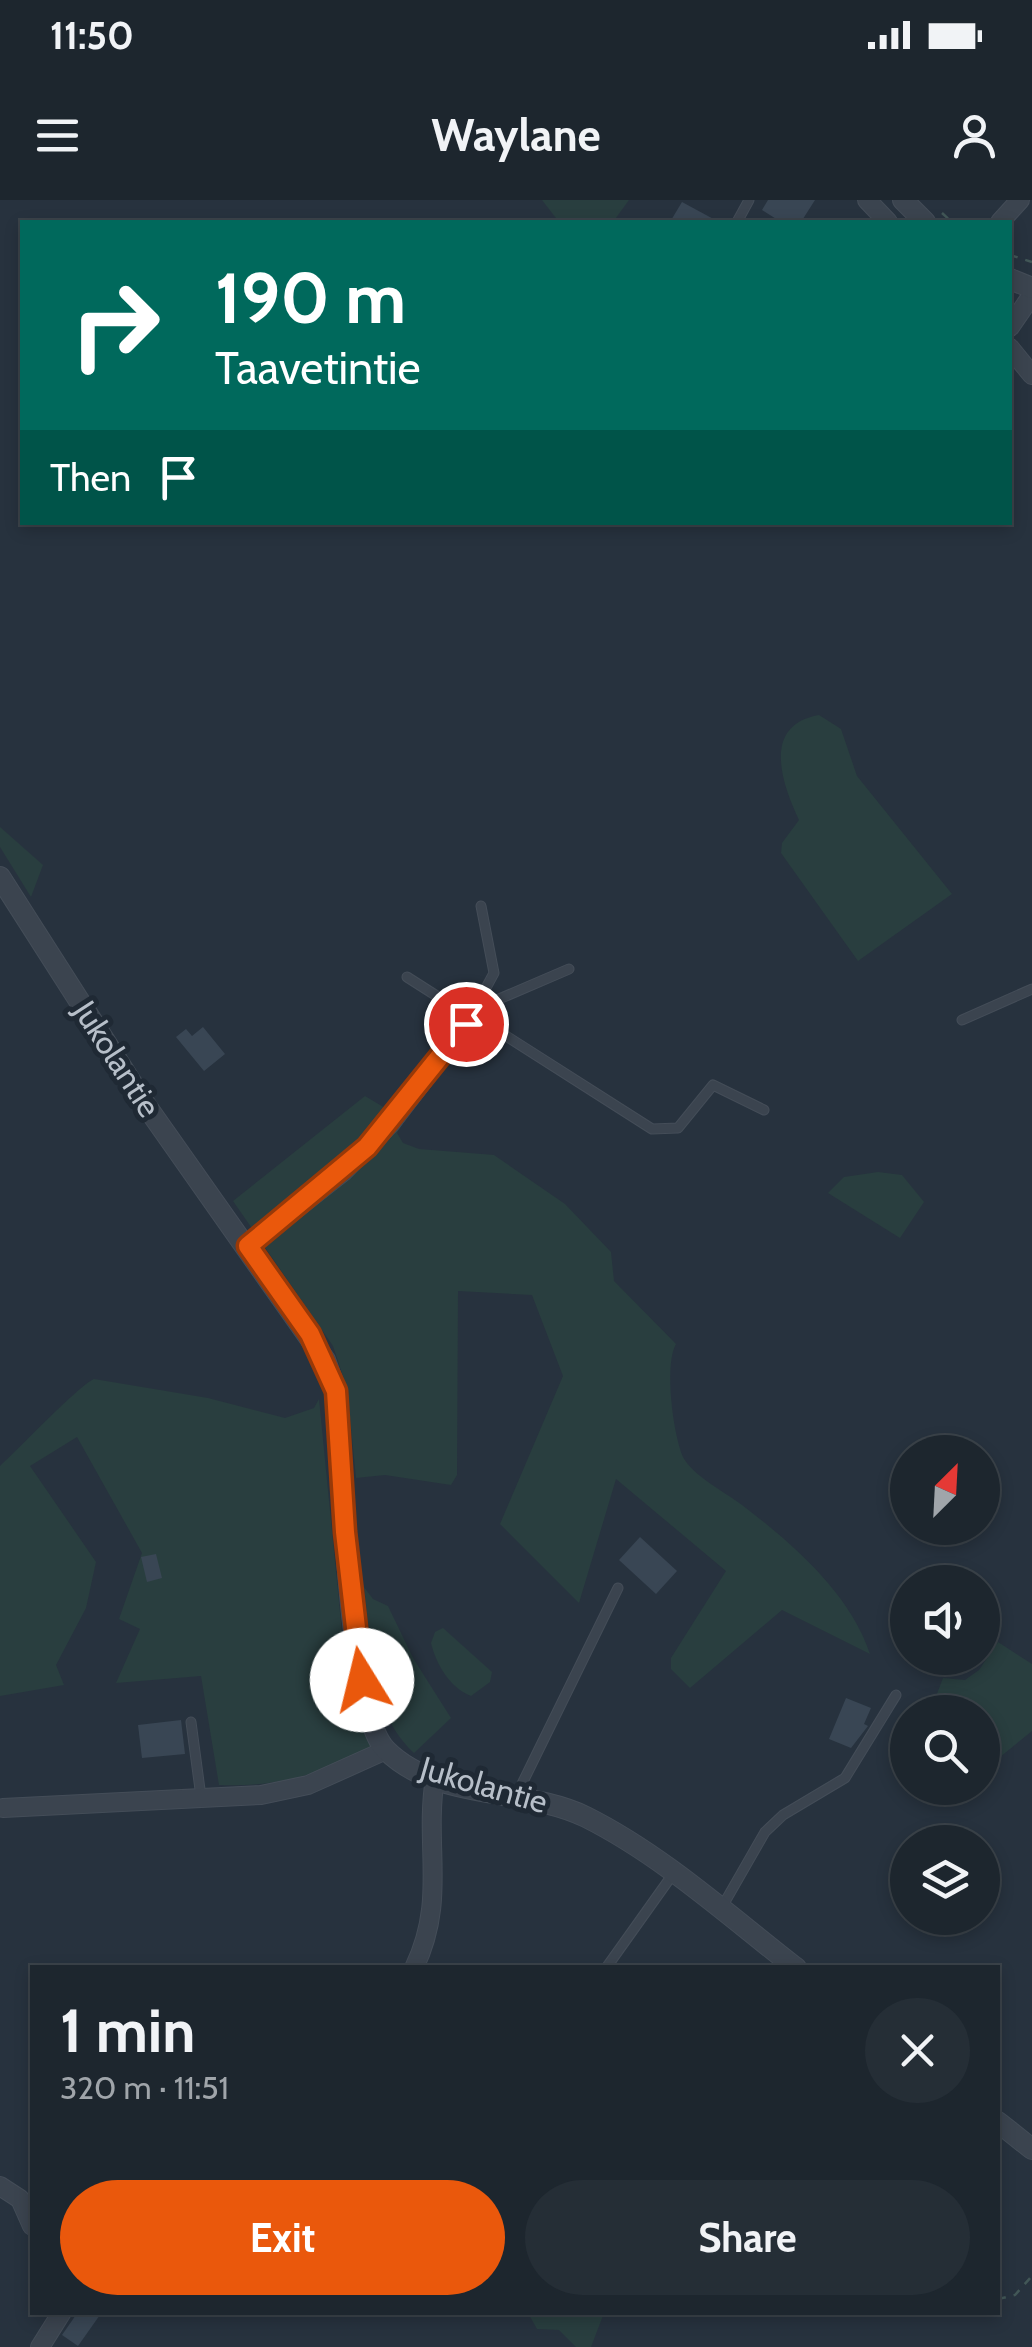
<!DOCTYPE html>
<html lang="en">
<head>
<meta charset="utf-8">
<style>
  :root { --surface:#1d262e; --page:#252e36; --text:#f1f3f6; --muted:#a0a5aa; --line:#3b434a; --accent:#ea580c }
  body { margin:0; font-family:Cabin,sans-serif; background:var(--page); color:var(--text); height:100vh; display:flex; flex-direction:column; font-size:38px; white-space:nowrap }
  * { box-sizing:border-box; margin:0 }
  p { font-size:32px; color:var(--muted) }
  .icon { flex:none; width:55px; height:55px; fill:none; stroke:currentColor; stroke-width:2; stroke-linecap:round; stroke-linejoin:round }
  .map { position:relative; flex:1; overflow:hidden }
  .panel { position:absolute; left:30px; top:1765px; width:970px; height:350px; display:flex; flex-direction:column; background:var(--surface); border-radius:0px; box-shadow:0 5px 15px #0003,0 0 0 2px var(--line) }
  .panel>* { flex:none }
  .guide { position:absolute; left:20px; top:20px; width:992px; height:305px; border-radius:0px; box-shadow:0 5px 15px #0003,0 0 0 2px var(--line); background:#00695c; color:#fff; overflow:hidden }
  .needle { width:65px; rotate:24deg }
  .fabs { position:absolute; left:890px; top:1235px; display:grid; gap:20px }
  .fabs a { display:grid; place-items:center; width:110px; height:110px; border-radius:50%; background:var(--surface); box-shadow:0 5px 15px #0003,0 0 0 2px var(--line); font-size:50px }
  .pin { position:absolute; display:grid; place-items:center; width:85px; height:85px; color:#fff; margin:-42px; border:5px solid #fff; border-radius:50%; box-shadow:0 2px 10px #0007 }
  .me { position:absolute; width:110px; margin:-55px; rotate:351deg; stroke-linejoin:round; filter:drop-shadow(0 0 8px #0008) }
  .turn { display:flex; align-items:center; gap:35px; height:210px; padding:0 30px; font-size:45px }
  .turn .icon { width:130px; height:130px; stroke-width:2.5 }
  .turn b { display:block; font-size:70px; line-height:85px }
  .then { display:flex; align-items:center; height:95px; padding:0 30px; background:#0003; gap:20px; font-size:38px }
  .round { display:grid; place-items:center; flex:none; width:105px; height:105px; border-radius:52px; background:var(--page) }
  .head { display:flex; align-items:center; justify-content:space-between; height:170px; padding:0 30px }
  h1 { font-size:60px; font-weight:700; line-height:75px }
  .button { display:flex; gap:20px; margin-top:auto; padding:20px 30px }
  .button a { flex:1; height:115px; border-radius:60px; background:var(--accent); color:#fff; font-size:40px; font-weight:700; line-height:115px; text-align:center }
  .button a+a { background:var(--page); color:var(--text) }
  .status { display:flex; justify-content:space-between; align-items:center; height:70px; padding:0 50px; background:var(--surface); direction:ltr }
  .status svg { height:28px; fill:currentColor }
  header { display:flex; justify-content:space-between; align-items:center; height:130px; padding:0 30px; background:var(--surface); font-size:45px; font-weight:700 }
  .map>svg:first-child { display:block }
  .green { fill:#293e3f }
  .building { fill:#394654 }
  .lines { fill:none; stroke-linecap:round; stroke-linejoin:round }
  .service-casing { stroke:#444d58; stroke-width:11 }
  .minor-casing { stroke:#444d58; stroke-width:20 }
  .tertiary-casing { stroke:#444d58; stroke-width:22 }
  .path { stroke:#425757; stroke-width:2.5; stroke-dasharray:8 8; stroke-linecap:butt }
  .service { stroke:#3b444f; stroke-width:9 }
  .minor { stroke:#3b444f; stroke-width:18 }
  .tertiary { stroke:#3b444f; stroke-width:20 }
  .route-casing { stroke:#983908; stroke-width:25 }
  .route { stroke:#ea580c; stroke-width:18 }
  .labels { text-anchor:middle; stroke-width:10; stroke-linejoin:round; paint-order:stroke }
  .street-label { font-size:32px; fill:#b7bfc9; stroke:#1f2934 }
</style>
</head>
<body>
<div class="status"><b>11:50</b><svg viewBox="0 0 49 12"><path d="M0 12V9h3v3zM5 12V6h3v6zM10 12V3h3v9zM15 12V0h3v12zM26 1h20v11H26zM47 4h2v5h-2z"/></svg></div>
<header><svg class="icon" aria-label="menu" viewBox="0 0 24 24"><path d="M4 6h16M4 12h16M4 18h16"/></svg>Waylane<svg class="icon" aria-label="person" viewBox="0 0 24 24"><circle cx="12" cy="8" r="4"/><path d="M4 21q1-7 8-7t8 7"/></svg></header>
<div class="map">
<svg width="1032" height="2147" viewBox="0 0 1032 2147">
  <rect width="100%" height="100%" fill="#27323e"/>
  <g class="green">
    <path d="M542,0H629L613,22H559Z"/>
    <path d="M819,515L841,529L857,576L952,694L858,761L781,653L782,643L799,620C782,584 761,525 819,515Z"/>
    <path d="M0,627L43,665L31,697L0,647Z"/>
    <path d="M365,896L405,920L397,933L403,943L419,949L494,955L565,1004L611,1052L614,1081L676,1144C664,1165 673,1234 683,1257C693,1276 725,1292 742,1305C792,1343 850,1393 870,1454L782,1410L690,1488L671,1469V1458L726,1371L616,1279L579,1403L500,1324L563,1176L532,1095L458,1091L457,1275L451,1285L385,1275L356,1278L347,1188L333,1146L233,1001Z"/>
    <path d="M878,972L902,975L924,1002L900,1038L828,993L844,977Z"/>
    <path d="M94,1179L208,1198L285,1218L314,1208L319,1199L347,1483L373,1550C316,1574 282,1587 219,1585L201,1476L116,1483L140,1429L119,1419L142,1353L77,1237L30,1266L96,1362L86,1408L56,1465L64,1485L0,1496V1266C19,1249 78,1186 94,1179Z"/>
    <path d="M364,1387L373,1399L388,1406L413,1458L451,1518L414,1553C369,1511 372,1445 364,1387Z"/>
    <path d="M443,1428L492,1472L490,1482L471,1496C450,1488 436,1464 431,1443L435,1432Z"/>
    <path d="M998,1442L1032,1464V1531L1000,1557L983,1550L982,1512H930L943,1478L965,1480L979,1470Z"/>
    <path d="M528,2113H604L591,2147H576L559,2130L537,2129Z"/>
  </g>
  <g class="building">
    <path d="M768,0H815L801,22H781L762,10Z"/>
    <path d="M682,2L719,22H670Z"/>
    <path d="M203,827L225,854L204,871L176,837L186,829L192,836Z"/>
    <path d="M640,1337L677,1371L656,1394L619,1360Z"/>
    <path d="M156,1354L162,1378L147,1382L141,1357Z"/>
    <path d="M846,1498L871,1508L864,1524L868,1526L851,1548L829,1539Z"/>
    <path d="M181,1520L185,1554L142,1558L138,1525Z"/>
    <path d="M78,2112H102L78,2146L62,2135Z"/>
  </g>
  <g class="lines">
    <g class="service-casing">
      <g id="service">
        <path d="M737,22L749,0"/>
        <path d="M407,777L454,807L467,823"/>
        <path d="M478,808L569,769"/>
        <path d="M962,820L1032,789"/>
        <path d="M467,823L492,827L652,929L678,928L713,885L764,910"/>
        <path d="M467,823L494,773L481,706"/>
        <path d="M191,1522L201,1597"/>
        <path d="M517,1594L618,1388"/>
        <path d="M722,1707L765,1632L783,1615L845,1578L896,1495"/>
        <path d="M606,1768L673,1674"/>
      </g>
    </g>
    <g class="minor-casing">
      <g id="minor">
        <path d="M867,0L888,22"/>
        <path d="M1000,22L1020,0"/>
        <path d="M1010,127L1032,95"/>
        <path d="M1010,148L1032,175"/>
        <path d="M249,1046L343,972L391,923L467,823"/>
        <path d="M3,1608L261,1595L308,1585L386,1550"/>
        <path d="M414,1768C447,1700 424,1647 435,1578"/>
        <path d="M0,1986L20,1999L32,2026"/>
        <path d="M40,2147L62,2112"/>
      </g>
    </g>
    <g class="tertiary-casing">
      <g id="tertiary">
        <path d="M903,0L925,22"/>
        <path d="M1010,79L1032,88"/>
        <path d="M0,677L147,907L325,1160L336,1191C342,1257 347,1511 386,1550C437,1601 525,1587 586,1617C662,1655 729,1716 796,1768"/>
        <path d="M998,1922L1032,1949"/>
      </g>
    </g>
    <g class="path">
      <path d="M942,13L952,22"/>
      <path d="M1010,55L1032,62"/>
      <path d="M998,2099L1015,2095L1032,2076"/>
    </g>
    <use href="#service" class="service"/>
    <use href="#minor" class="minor"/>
    <use href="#tertiary" class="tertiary"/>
  </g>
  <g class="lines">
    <g class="route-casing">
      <path id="route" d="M362,1480L345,1332L336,1191L310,1134L248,1046L367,947L466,824"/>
    </g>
    <use href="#route" class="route"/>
  </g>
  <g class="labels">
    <g class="street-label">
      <text transform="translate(117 859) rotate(57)" y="11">Jukolantie</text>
      <text transform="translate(484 1585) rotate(16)" y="11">Jukolantie</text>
    </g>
  </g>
</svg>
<div class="fabs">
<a><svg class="needle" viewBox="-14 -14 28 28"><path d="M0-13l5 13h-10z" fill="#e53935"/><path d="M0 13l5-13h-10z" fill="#a0a5aa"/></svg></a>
<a><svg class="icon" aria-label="sound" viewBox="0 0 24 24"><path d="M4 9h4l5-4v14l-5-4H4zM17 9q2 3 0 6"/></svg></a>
<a><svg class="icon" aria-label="search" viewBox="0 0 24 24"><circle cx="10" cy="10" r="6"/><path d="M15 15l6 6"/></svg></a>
<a><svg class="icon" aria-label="layers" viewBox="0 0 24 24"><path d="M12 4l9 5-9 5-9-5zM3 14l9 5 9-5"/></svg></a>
</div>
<div class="pin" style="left:466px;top:824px;background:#d93025"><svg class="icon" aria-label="arrive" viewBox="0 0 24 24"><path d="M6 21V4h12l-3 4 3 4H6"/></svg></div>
<svg class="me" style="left:362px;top:1480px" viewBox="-20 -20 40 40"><circle r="19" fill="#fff"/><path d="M0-13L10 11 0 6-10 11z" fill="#ea580c"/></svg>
<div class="guide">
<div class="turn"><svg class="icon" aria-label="right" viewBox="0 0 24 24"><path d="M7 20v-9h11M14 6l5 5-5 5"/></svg><div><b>190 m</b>Taavetintie</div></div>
<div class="then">Then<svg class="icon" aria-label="arrive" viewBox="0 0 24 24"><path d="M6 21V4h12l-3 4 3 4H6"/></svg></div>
</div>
<section class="panel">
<div class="head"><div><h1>1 min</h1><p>320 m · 11:51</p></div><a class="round"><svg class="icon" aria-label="close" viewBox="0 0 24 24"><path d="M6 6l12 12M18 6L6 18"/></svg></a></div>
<div class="button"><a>Exit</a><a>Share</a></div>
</section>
</div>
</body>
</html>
